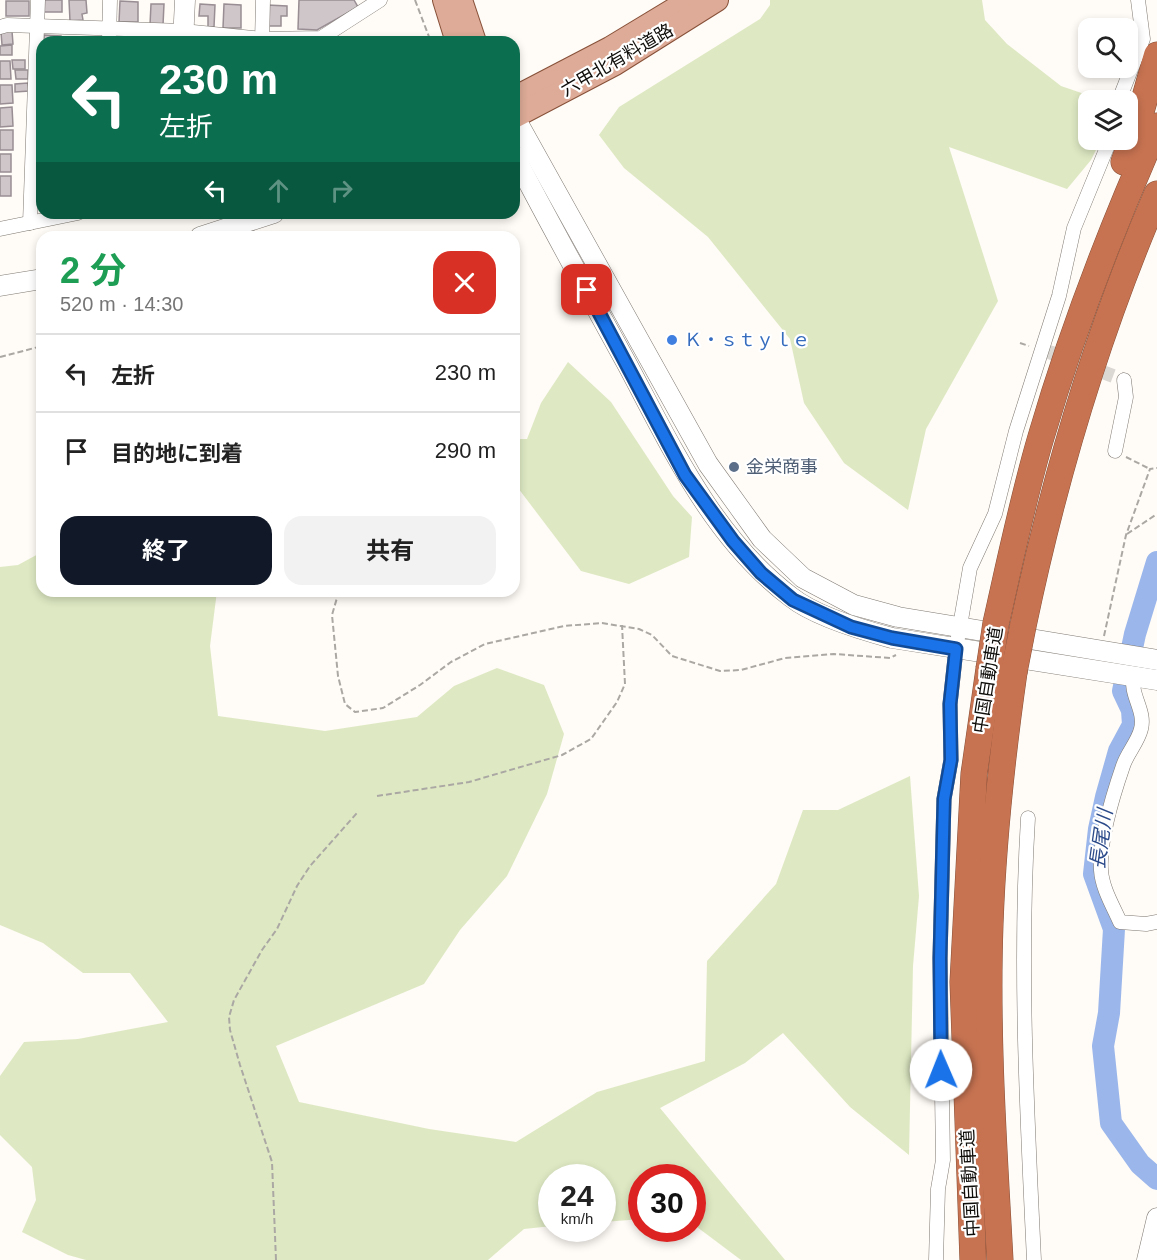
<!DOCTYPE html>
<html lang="ja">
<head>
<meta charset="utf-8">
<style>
  :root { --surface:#fff; --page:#f2f2f2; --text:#222; --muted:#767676; --line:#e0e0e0; --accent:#111827 }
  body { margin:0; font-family:Arial,"Noto Sans JP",sans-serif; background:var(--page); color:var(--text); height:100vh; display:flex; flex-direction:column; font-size:22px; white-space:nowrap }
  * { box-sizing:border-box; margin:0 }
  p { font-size:20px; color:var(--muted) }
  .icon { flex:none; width:33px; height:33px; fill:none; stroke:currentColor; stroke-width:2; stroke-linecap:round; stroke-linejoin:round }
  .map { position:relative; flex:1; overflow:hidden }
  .drawer { position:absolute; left:36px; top:231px; width:484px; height:366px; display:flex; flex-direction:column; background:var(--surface); border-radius:18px; box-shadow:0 3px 9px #0003 }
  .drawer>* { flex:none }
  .banner { position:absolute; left:36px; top:36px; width:484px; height:183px; border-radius:18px; box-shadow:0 3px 9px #0003; background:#0b6e4f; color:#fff; overflow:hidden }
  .buttons { position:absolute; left:1078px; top:18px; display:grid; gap:12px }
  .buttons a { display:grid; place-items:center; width:60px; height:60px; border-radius:12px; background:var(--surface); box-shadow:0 3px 9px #0003; font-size:30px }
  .speed { position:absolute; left:538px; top:1164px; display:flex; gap:12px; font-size:30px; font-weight:700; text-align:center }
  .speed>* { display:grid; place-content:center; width:78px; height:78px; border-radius:50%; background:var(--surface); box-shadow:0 3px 9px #0003; line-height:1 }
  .speed small { font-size:15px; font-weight:400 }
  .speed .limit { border:9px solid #d22; background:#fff; color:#111 }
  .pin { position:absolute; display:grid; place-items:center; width:51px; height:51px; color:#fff; margin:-26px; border-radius:12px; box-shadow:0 3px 9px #0006 }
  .me { position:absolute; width:66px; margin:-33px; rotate:359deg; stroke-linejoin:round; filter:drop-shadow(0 0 4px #0008) }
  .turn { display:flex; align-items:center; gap:21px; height:126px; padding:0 24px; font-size:27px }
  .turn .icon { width:78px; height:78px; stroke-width:2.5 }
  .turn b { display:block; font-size:42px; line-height:51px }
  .lanes { display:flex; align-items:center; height:57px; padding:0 24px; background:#0003; justify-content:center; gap:30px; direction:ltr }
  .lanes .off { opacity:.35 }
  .round { display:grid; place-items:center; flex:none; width:63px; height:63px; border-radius:18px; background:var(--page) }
  .headline { display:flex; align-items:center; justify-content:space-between; height:102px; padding:0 24px }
  h1 { font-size:36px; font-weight:700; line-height:45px; color:#1e9e55 }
  .action { display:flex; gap:12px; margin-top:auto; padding:12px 24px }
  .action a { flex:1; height:69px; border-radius:18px; background:var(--accent); color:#fff; font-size:24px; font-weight:700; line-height:69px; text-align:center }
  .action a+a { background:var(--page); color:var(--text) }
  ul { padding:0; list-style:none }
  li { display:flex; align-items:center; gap:18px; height:78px; padding:0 24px; border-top:2px solid var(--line) }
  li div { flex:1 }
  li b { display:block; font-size:22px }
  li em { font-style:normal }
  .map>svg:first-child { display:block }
  .green { fill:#dee9c3 }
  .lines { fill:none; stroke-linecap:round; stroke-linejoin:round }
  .river { stroke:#9ab6eb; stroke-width:22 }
  .building { fill:#cfc6ca; stroke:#988e93; stroke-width:1.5 }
  .street-tunnel { stroke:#dbd7d3; stroke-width:14; stroke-dasharray:14 7; stroke-linecap:butt }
  .street-casing { stroke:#7f7972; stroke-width:15 }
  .secondary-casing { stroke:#7f7972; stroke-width:21 }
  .primary-casing { stroke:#875038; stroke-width:24 }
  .highway-casing { stroke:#875038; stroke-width:27 }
  .path { stroke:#aba8a4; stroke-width:2; stroke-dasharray:6 3; stroke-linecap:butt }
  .street { stroke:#fff; stroke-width:14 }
  .secondary { stroke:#fff; stroke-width:20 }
  .primary { stroke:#ddab97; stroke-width:22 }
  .highway { stroke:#c77351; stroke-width:26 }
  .highway-bridge-casing { stroke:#875038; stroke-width:27; stroke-linecap:butt }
  .highway-bridge { stroke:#c77351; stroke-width:26 }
  .route-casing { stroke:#114b97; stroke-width:15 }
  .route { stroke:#1a73e8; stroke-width:10 }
  .shop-dot { fill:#3f7fe0; stroke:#fff; stroke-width:2 }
  .service-dot { fill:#5c6f8a; stroke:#fff; stroke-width:2 }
  .labels { text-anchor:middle; stroke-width:4.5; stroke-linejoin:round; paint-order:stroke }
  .street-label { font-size:18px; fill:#100e0b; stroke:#fff }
  .shop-label { font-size:18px; fill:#366cbe; stroke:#fff; text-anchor:start }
  .service-label { font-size:18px; fill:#4e5e75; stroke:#fff; text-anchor:start }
  .water-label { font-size:20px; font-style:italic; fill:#2b4a89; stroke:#fff }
</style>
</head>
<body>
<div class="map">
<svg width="1157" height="1260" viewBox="0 0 1157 1260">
  <rect width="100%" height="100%" fill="#fffbf6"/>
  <g class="green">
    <path d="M770,0H982L985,20L1007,44L1061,86L1102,100H1089V140H1101L1091,160L1067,189L949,147L998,301L926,429L908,510L844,463L804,403L790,339L708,237L624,168L599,135L619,107L760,19L770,5Z"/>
    <path d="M568,362L611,402L673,496L692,517L689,557L629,584L581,571L515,484V439H527L541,403Z"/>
    <path d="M42,552V591H217L210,646L218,716L325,731L417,717L454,686L497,668L544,685L564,734L547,794L507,876L460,930L424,984L276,1046L299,1102L429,1129L516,1142L597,1092L705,1061L707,961L776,884L803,810H838L910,776L919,896L913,966L909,1155L850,1107L783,1033L745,1063L660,1108L785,1260H741L693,1224V1178H642V1219L603,1222V1178H552V1226L524,1229L488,1260H86L68,1255L22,1232L36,1200L32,1167L0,1135V1076L24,1042L78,1039L168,1022L130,973H83L43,943L0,925V567L18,565Z"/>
  </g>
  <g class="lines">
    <path class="river" d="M1157,562L1135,634L1123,691L1132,710L1133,725L1119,751L1106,797L1099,829L1094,874L1114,929L1109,1013L1103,1046L1111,1123L1140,1164L1157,1179"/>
  </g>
  <g class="building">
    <rect x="42" y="0" width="20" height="12"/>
    <path d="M69,0H86L87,13L82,14L83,20L70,21Z"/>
    <path d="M299,0H354L358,7L317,30L298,29Z"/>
    <rect x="6" y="1" width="23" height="15"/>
    <path d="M120,1L138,2V22H119Z"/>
    <path d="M151,4H164L163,25H150Z"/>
    <path d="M200,4L215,5L214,27H208V16H199Z"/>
    <path d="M224,4L241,5V28H223Z"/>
    <path d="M267,5L287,6V16H281V26H267Z"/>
    <path d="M12,31L13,44L2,45L1,32Z"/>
    <path d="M44,35L61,36V42H44Z"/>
    <path d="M12,45V55H0V46Z"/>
    <path d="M12,60H25V69H13Z"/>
    <path d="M0,61H10L11,79H0Z"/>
    <path d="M15,70H28V79H16Z"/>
    <path d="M28,83L29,91L15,92V84Z"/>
    <path d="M0,85H12L13,103L0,104Z"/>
    <path d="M12,107L13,126L0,127V108Z"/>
    <rect x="0" y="130" width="13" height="20"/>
    <rect x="0" y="154" width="11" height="18"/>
    <rect x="0" y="176" width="11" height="20"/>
  </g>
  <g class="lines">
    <path class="street-tunnel" d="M1041,349L1124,380"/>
    <g class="street-casing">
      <g id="street">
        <path d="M0,27L7,25L183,31L262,39L321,38L380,0"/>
        <path d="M109,42L110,0"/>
        <path d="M262,42L263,0"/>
        <path d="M1119,100L1143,39L1138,0"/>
        <path d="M30,223L38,0"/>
        <path d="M0,229L78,213"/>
        <path d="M1115,451L1126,397L1124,380"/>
        <path d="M1134,675C1129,695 1146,710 1141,729C1138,742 1127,753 1123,766C1113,795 1099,840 1101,870C1102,888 1113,906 1120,922L1146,924L1157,922"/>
        <path d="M1028,818C1019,965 1027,1113 1034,1260"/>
        <path d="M936,1260L938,1189L943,1160L940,958L944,799L951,760L950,704L956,649L970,568L995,514L1016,431L1059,296L1074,228L1110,140"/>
      </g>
    </g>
    <g class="secondary-casing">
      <g id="secondary">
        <path d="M183,42L185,0"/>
        <path d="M514,116L708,464L762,539L803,578L854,605L898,617L1157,660"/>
        <path d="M514,155C551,226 589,295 627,364C672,448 713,538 791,597C815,616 862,630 892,638L1157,680"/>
        <path d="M200,237L274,213"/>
        <path d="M0,286L42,279"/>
        <path d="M1147,1260L1157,1218"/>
      </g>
    </g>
    <g class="primary-casing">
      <g id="primary">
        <path d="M444,0L457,42"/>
        <path d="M461,0L475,42"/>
        <path d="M514,98L610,48L686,2"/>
        <path d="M514,117L615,64L717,0"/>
      </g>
    </g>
    <g class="highway-casing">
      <g id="highway">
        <path d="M1124,162L1136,129L1157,55"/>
        <path d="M996,623C1010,561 1023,498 1041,437C1072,331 1112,227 1157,126"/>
        <path d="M1023,626C1054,478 1097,333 1157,194"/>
        <path d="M973,1260L963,982L974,774L989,669"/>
        <path d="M1000,1260C994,1149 986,1036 990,924C993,840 1002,756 1014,672"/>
      </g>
    </g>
    <g class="path">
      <path d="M415,0L431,42"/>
      <path d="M1020,343L1029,346"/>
      <path d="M0,357L42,346"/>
      <path d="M1126,457L1150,469"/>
      <path d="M1127,534L1157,514"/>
      <path d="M339,591L332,615L338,676L345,704L355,712L383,708L420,685L451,662L485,644L564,626L602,623L639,629L652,635L672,656L720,671L741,670L785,658L834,654L890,658L896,655"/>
      <path d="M1104,636L1126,535L1150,469L1157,468"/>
      <path d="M377,796L469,782L562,755L591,739L617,702L625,684L622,625"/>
      <path d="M276,1260L272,1162L240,1065L230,1030L229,1017L234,1000L262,950L277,929L297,886L310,866L357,813"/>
    </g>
    <use href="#street" class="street"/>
    <use href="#secondary" class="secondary"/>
    <use href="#primary" class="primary"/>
    <use href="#highway" class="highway"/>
    <g class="highway-bridge-casing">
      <g id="highway-bridge">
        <path d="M989,669L996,623"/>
        <path d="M1014,672L1023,626"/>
      </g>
    </g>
    <use href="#highway-bridge" class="highway-bridge"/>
  </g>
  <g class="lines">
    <g class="route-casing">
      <path id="route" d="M587,290L685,475L733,541L761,573L793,600L851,627L892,638L956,649L950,704L951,760L944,799L943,837L940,958L941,1070"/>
    </g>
    <use href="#route" class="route"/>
  </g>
  <circle class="shop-dot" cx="672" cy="340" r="6"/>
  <circle class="service-dot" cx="734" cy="467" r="6"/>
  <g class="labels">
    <g class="street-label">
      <text transform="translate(617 60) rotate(-30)" y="6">六甲北有料道路</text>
      <text transform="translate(988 680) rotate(-81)" y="6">中国自動車道</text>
      <text transform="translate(970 1183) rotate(-93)" y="6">中国自動車道</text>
    </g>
    <g class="shop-label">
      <text x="684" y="346">Ｋ・ｓｔｙｌｅ</text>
    </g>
    <g class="service-label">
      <text x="746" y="473">金栄商事</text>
    </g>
    <g class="water-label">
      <text transform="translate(1101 839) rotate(-82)" y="7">長尾川</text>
    </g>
  </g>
</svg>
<div class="buttons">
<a><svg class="icon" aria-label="search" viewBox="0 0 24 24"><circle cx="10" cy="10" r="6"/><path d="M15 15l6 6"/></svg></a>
<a><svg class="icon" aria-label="layers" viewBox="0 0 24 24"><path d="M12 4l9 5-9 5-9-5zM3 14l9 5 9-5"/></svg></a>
</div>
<div class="speed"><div>24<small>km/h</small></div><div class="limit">30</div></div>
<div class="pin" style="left:587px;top:290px;background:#d93025"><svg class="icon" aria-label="arrive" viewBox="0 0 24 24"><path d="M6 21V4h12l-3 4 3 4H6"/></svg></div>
<svg class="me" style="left:941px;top:1070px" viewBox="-20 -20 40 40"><circle r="19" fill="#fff"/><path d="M0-13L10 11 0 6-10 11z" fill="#1a73e8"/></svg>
<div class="banner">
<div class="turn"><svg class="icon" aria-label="left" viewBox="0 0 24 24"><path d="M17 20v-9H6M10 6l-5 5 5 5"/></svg><div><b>230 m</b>左折</div></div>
<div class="lanes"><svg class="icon" aria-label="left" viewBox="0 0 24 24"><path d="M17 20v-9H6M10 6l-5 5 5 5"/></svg><svg class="icon off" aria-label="ahead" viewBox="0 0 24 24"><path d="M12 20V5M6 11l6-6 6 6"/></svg><svg class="icon off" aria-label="right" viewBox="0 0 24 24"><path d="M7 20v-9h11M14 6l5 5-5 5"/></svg></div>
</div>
<section class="drawer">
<div class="headline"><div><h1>2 分</h1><p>520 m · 14:30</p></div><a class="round" style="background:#d93025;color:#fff"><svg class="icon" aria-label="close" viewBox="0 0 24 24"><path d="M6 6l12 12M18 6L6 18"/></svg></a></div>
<ul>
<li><svg class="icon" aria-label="left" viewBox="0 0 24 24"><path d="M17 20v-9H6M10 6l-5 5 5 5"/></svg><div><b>左折</b></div><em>230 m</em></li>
<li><svg class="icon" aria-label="arrive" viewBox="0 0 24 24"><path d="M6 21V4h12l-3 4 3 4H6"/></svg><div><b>目的地に到着</b></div><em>290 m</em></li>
</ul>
<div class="action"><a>終了</a><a>共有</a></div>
</section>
</div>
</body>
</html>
